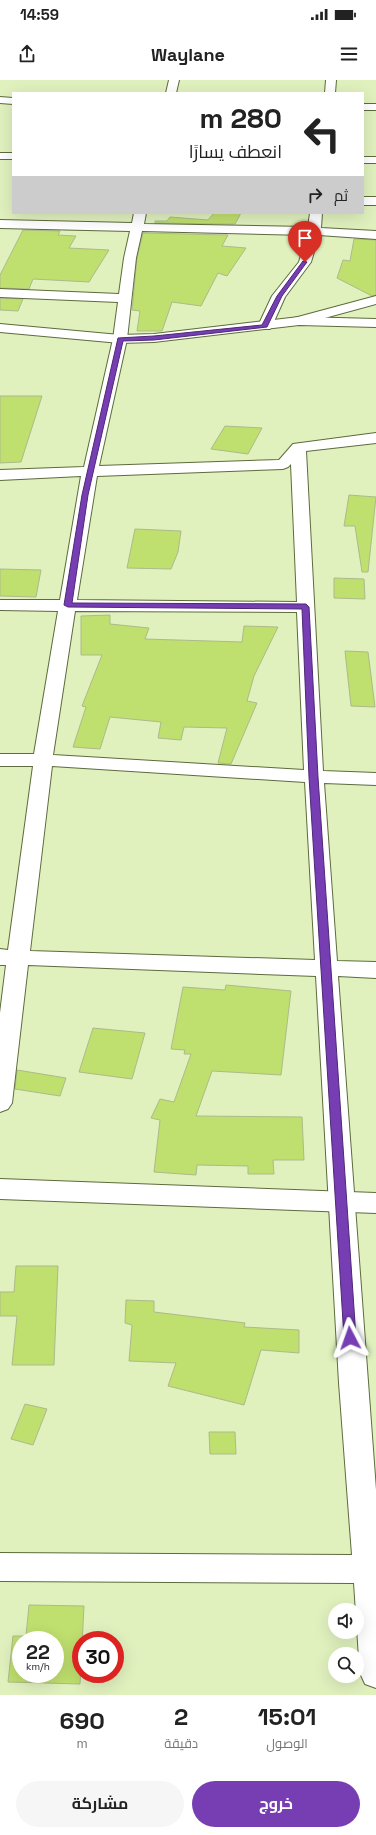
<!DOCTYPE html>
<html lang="ar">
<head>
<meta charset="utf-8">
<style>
  :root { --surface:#fff; --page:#f6f6f6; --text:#222; --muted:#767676; --accent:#773eb4 }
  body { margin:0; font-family:"Space Grotesk",Cairo,sans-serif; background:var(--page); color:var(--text); direction:rtl; height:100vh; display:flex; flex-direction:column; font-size:15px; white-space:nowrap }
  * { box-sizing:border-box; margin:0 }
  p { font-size:13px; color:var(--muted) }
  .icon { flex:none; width:22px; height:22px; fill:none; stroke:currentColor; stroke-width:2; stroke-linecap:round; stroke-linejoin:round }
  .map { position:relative; height:1615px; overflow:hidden; direction:ltr }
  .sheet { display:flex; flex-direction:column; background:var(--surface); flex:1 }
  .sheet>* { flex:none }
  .top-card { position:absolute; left:12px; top:12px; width:352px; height:122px; border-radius:0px; box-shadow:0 4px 16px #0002; direction:rtl; background:#fff; color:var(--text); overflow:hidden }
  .buttons { position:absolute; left:328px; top:1523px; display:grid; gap:8px }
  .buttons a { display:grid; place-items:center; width:36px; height:36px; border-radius:50%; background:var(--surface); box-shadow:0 4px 16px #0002; font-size:20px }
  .speed { position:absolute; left:12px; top:1551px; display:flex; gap:8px; font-size:20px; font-weight:700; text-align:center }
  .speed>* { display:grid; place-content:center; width:52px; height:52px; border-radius:50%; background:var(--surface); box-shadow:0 4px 16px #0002; line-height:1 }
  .speed small { font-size:10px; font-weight:400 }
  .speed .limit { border:6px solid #d22; background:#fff; color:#111 }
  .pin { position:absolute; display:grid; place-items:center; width:34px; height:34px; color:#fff; margin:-41px -17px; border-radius:50% 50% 50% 0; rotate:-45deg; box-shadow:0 0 4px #0007 }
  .pin .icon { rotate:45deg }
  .me { position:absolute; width:44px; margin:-22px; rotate:356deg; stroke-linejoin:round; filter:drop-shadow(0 0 3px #0008) }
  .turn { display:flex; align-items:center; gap:14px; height:84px; padding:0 16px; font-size:18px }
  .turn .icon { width:52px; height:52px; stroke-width:2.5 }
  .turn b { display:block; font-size:28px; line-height:34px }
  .then { display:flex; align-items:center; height:38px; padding:0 16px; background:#0003; gap:8px; font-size:15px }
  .eta { display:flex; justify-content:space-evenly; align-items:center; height:68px; text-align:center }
  .eta b { font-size:24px; font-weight:700; line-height:28px }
  .action { display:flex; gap:8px; margin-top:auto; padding:8px 16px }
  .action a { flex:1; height:46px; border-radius:24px; background:var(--accent); color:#fff; font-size:16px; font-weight:700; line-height:46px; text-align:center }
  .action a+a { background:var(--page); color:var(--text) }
  .status { display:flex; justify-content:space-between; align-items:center; height:28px; padding:0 20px; background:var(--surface); direction:ltr }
  .status svg { height:11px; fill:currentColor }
  header { display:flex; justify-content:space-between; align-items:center; height:52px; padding:0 16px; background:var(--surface); font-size:18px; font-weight:700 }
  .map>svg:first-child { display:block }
  .building { fill:#bfdf6e; stroke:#abbb8a; fill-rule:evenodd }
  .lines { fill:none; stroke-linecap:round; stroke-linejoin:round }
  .street-casing { stroke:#5d6b3d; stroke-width:2 }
  .secondary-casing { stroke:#5d6b3d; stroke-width:2 }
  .street { fill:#fff; fill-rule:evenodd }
  .secondary { fill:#fff; fill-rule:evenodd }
  .route { fill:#773eb4; stroke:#4d2875 }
</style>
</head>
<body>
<div class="status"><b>14:59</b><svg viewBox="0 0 49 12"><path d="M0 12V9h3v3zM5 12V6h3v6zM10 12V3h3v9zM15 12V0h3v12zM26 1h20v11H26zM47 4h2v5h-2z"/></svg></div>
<header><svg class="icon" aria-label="menu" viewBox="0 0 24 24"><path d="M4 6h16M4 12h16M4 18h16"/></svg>Waylane<svg class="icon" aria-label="share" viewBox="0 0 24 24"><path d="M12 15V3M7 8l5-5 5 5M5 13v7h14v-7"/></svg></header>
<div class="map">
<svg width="376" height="1615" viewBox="0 0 376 1615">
  <rect width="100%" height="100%" fill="#e0f1be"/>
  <g class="building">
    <path d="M214,133H241L235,144L155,143V141H167L170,137L208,140Z"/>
    <path d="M23,150L60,151L58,155L76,156L69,168L109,170L89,202L33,199L29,209L0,208V195Z"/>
    <path d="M143,153L228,155L222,166L246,168L227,196L218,193L201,226L172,222L162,251H137L140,231L132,230L137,178Z"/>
    <path d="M354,159L376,160V215L372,216L337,198L343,180L350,181Z"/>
    <path d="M0,218L23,219L18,231L0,230Z"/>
    <path d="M0,316H42L21,382L0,383Z"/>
    <path d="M225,346L262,348L248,374L211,369Z"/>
    <path d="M349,415L376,417L368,492H362L355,446H344Z"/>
    <path d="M135,449L181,451L178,472L171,489L127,488Z"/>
    <path d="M0,489L41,490L36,517L0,516Z"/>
    <path d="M334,498L364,499L365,519L334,518Z"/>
    <path d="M110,535V544L149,548L145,559L242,562L244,546L278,547L254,596L247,621L257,623L231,684L218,683L227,648L184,647L181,660L158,658L161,642L110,637L100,669L73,667L86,627L82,626L102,575H81V536Z"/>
    <path d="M345,571L368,572L375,627L351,626Z"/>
    <path d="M226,905L291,911L281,995L212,991L196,1036L302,1037L304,1080H273L274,1094H248V1086L197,1085L196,1095L154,1092L160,1040L151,1038L160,1019L174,1022L191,974H184L185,970L171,969L183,907L225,910Z"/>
    <path d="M93,948L145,953L132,999L79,992Z"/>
    <path d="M17,990L66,998L60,1016L15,1009Z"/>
    <path d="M16,1186H58L54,1285H12L17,1236H0V1212H14Z"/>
    <path d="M126,1220L154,1221V1232L245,1243L244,1247L299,1250V1273L261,1270L244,1325L168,1306L176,1283L129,1281L132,1245L125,1243Z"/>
    <path d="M25,1324L47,1329L33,1365L11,1359Z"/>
    <path d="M209,1352H235L236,1374H210Z"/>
    <path d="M29,1525L84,1526L80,1604L8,1602L13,1556H26ZM21,1560H55V1594H21Z"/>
  </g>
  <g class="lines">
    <g class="street-casing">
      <g id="street">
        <path d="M169,0H179L176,13H166Z"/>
        <path d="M326,0H336L335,13H325Z"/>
        <path d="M0,17L13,18V24L0,23Z"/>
        <rect x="363" y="24" width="13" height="6"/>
        <rect x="0" y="73" width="13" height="6"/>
        <rect x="363" y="77" width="13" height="6"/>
        <rect x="363" y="117" width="13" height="8"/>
        <path d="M134,133H146L144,144L308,147L310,133H322L321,148L376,151V159L319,155L311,182L285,217L272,246L270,249H260L258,246L272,216L299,182L307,155L142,151L136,178L127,259L99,386L279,380L293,364L376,353V363L306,371L323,691L376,693V705L324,703L337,881L376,882V898L338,896L376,1410V1608L365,1604L360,1593L354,1503L0,1501V1473L352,1475L339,1303L316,896L28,885L12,1023L8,1029L0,1032V933L6,885H0V869L8,870L33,686H0V674H34L58,531L0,530V520H60L81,396L0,400V390L84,387L113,259L118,222L0,217V209L119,214L124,178L130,151L0,148V140L132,143ZM291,384L297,522L77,520L97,396L283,389L288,387ZM75,531L297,532L304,690L53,675ZM52,686L305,702L315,880L30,871Z"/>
        <path d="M376,216V224L299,245L294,244L292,241L294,238Z"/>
      </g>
    </g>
    <g class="secondary-casing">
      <g id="secondary">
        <path d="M299,237L376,239V247L299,245L154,262L120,263L0,252V244L120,255L154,254Z"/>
        <path d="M0,1099L376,1113V1133L0,1119Z"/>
      </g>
    </g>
    <use href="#street" class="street"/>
    <use href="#secondary" class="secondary"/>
  </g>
  <path class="route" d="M303,181L307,182L282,216L267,247L154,260L123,261L88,415L72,523L306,524L309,527L318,697L356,1258L354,1261L350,1263L346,1261L344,1258L309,697L302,529L68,527L64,525L82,415L118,258L154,256L262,245L277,216Z"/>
</svg>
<div class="buttons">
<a><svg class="icon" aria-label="sound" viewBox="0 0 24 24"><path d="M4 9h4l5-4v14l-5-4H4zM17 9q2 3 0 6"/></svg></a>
<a><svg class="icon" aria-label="search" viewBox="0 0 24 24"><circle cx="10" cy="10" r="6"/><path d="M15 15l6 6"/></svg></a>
</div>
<div class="speed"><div>22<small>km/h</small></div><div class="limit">30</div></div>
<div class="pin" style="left:305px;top:182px;background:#d93025"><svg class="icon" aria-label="arrive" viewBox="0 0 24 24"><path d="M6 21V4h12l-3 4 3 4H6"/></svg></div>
<svg class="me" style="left:350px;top:1258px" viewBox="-20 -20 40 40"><path d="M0-17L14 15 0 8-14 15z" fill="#773eb4" stroke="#fff" stroke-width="4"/></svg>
<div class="top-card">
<div class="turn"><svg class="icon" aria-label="left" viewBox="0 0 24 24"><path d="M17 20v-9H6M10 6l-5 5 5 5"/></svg><div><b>280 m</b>انعطف يسارًا</div></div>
<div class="then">ثم<svg class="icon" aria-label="right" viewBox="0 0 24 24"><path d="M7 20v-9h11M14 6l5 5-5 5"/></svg></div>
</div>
</div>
<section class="sheet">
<div class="eta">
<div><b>15:01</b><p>الوصول</p></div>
<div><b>2</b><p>دقيقة</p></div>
<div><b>690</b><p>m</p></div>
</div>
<div class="action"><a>خروج</a><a>مشاركة</a></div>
</section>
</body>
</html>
